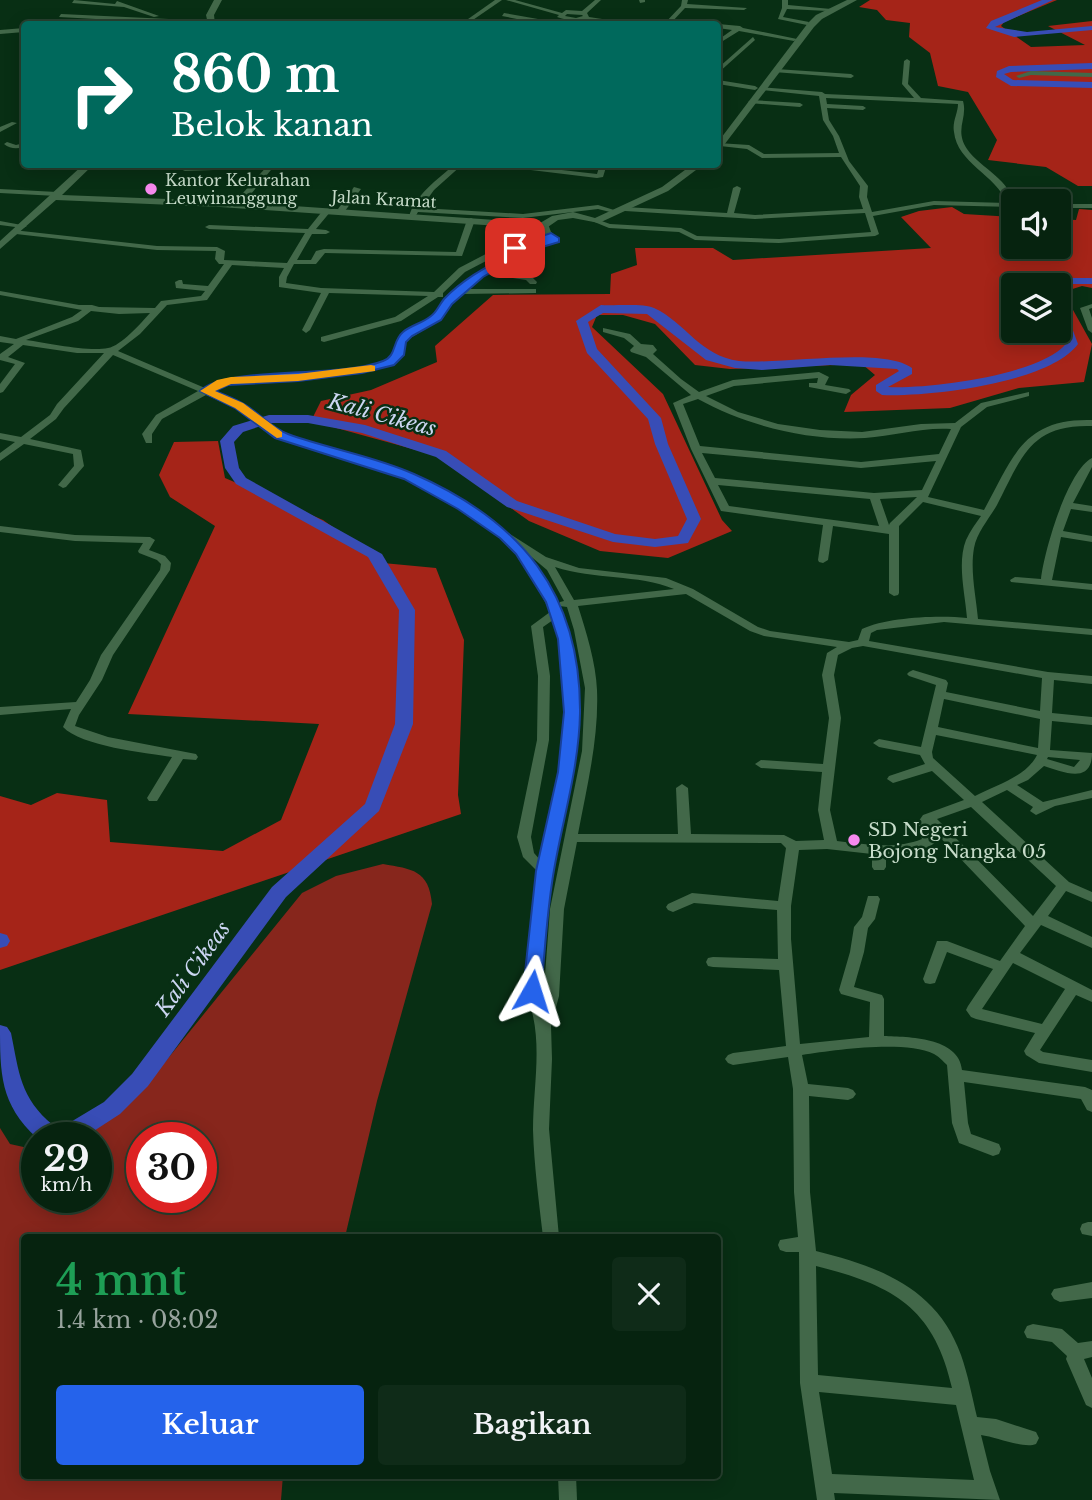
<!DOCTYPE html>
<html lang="id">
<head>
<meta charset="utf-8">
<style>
  :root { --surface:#06230f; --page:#0f2b18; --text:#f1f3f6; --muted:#98a49e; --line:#27402f; --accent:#2563eb }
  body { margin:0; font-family:"Libre Baskerville",serif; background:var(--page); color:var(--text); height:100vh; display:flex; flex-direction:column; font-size:26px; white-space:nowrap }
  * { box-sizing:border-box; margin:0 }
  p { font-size:23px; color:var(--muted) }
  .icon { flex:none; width:38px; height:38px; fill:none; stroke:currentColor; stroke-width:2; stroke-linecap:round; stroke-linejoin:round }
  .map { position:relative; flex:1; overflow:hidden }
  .sheet { position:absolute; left:21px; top:1234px; width:700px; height:245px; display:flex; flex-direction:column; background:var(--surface); border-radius:7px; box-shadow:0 4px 18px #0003,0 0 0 2px var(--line) }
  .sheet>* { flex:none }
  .guide { position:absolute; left:21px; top:21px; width:700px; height:147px; border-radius:7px; box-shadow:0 4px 18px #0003,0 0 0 2px var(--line); background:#00695c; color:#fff; overflow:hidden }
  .buttons { position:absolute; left:1001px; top:189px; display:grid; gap:14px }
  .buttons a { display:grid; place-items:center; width:70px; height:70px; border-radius:7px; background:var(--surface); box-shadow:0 4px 18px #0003,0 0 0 2px var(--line); font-size:35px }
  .speed { position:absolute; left:21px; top:1122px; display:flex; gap:14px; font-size:35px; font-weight:700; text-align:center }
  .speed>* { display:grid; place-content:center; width:91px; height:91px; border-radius:50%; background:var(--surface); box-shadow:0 4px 18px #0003,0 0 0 2px var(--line); line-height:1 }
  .speed small { font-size:18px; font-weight:400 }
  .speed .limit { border:10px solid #d22; background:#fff; color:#111 }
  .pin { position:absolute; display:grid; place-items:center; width:60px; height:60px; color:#fff; margin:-30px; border-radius:14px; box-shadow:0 4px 10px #0006 }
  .me { position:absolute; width:77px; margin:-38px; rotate:6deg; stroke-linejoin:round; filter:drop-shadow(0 0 5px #0008) }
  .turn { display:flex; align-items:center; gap:24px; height:147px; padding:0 35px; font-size:32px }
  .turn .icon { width:91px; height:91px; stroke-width:2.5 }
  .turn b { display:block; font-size:49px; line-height:60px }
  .round { display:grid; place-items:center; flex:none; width:74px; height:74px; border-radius:7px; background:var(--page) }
  .overview { display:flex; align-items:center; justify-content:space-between; height:119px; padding:0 35px }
  h1 { font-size:42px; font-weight:600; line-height:52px; color:#1e9e55 }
  .cta { display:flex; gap:14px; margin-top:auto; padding:14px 35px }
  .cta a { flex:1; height:80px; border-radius:7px; background:var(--accent); color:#fff; font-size:28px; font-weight:600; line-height:80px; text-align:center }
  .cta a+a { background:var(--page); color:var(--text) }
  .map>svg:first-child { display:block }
  .green { fill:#87261c; fill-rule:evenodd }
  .forest { fill:#a52418; fill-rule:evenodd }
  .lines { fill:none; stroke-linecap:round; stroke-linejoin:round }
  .river { fill:#384db6; fill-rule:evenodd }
  .minor { fill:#426849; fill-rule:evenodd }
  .secondary { fill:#426849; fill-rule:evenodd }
  .route { fill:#2563eb; stroke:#184099; stroke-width:2 }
  .slow { fill:#f59e0b }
  .poi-dot { fill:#f689ee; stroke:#082f14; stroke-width:2.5 }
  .labels { text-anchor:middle; stroke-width:5; stroke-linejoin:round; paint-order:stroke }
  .far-poi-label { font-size:16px; fill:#c6dbc9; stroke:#082f14; text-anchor:start }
  .far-street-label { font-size:16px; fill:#c6dbc9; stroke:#082f14 }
  .poi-label { font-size:19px; fill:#c6dbc9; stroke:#082f14; text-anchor:start }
  .water-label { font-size:21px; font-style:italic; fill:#ccd6f2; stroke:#082f14 }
</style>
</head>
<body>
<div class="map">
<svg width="1092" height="1500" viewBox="0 0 1092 1500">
  <rect width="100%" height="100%" fill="#082f14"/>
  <path class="green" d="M383,864C412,869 429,870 432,904L377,1101L345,1237H24V1475H283L281,1500H0V1128L10,1144L37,1150V1197H96V1138L72,1137L109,1118L165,1062L302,893L336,876ZM142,1138H201V1197H142Z"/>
  <g class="forest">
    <path d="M870,0H1057L1004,22L1001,26L1031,47L1085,45L1048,26L1092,21V186H1078L1046,167L988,160L997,140L968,92L938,86L930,53L909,37L910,23L886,20L877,10L859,7Z"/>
    <path d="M952,207L964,214L1013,217V247H1059V219L1076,220L1079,209L1092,210V288L1082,286L1063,292L1092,344L1084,382L1019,388L950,408L844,412L851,395L875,375L862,364L730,369L695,365L655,324L623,315H597L592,327L663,394L722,520L732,531L668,558L600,551L529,521L438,456L311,421L321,401L371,390L437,362L435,346L493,295L610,294L611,274L637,265L635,248H713L733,260L931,248L901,217L919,211ZM1013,285H1059V331H1013Z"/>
    <path d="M218,441L225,478L323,520L383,563L436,568L464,640L458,795L461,814L0,970V796L31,805L57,793L107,800L110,842L223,851L281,820L319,724L128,714L215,526L170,497L159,475L174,442Z"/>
  </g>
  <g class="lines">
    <g class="river">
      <path d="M1042,0H1053L995,27L1027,32L1092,26V30L1014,37L986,28L991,21Z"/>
      <path d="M1092,63V69L1011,72L1004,74L1013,80L1092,82V88L1011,86L996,77L997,71L1009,66Z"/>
      <path d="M1064,278H1092V284H1067L1059,288V285H1053Z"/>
      <path d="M601,305C614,306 644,303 654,308C685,322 700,356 739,361C779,365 883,346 912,368V374L888,387C929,389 1040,375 1066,344L1059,325V305L1065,309L1078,344C1050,383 929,397 882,395L876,391V385L899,371L897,369L830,365L762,370L735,368L706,360L647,314L603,313L588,322L597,349L661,418L668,444L701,519L688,543L655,547L613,542L507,507L436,457L362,433L308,423H270L243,432L234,442L239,468L246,478L382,554L415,610L413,724L379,811L286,897L148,1086L120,1114L83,1138H37C0,1104 0,1074 0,1025L7,1027L11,1033C19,1072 20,1098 53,1125L69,1123L104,1102L132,1074L272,887L365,804L395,724L399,610L368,557L236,484L225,468L220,441L233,426L269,415H308L365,425L446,451L517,501L615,534L655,539L678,536L687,519L655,444L648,419L587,353L576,321Z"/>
      <path d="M0,933L7,935L10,941L7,946L0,948Z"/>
    </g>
    <g class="minor">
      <path d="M74,0L115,4L117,1L159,16L154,17L124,7L72,3Z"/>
      <path d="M495,0H502L467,24H461Z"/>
      <path d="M506,0H515L562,13L566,10L582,11L595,0H601L587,13L589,17L635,24C618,26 601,18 584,20C574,20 567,21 557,17L559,15ZM567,14L582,15L583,16L576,18L565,16Z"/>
      <path d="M639,0H645V2L640,3Z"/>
      <path d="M682,0H688L687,4L747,8L744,10L685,8L670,24H664L681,6Z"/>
      <path d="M782,0H788V5L831,9L828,11L787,9L783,17L809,22L807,25L778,19L782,8Z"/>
      <path d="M504,13L538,19L541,21L535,24H529L532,22L502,16Z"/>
      <path d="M61,14L169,19L172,21L169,23L59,17Z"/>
      <path d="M294,21L296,22L297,24H291Z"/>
      <path d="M717,24H718L740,26L743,28L797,39L794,41L739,31L718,44V40L732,30L718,28Z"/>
      <path d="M24,28V32L0,34V30Z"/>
      <path d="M753,37L755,40L718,73V68Z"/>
      <path d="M907,59L910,61L908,84L921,98L963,101C968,119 954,129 967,149C981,169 1013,180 1013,207L934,205L873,216L879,234L875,236L779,243L695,240L679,232L609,228L592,221L596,219L610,224L681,228L697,236L779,239L871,232L865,213L755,219L625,211L621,209L625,207L727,213L733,188L737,186L741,188L734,213L755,215L863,209L859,197L860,186L841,157L762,158L747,149L720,146L718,145V143L749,145L764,154L839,153L833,136L823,120L819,96L762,90L760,89V87L822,92L825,94L914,98L902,84L904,61ZM826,98L958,104C958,113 952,122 954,132C957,163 996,175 1007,203L934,201L872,212L867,197L868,186L849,161L839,136L829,120L827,108L863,110L866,108L863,106L827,104Z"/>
      <path d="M776,69L851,74L854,76L851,78L774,72Z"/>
      <path d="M1031,71L1092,73V77L1031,75L1019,78L1016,76Z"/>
      <path d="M718,80L755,86L758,88L755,90L718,84Z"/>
      <path d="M751,100L800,103L803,105L800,107L749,103L748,102Z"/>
      <path d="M12,122L17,123L0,132V127Z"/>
      <path d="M7,142L16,145L24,143V147C17,149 10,149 4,144Z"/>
      <path d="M169,164L186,167L214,166L218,168L214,170L185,171Z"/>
      <path d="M269,164H276L240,207H234V203Z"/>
      <path d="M455,164H463L434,190L421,208L523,214L598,205L614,210L610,212L598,209L523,218L418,212L415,217H409C414,196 438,179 455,164Z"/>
      <path d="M482,164H509L597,174L600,164H607L603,177L597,178Z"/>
      <path d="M354,187L361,189L345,211H339L338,209Z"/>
      <path d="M0,189L57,192L61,194L57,196L0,193Z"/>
      <rect x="1059" y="204" width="33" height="4"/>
      <path d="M324,209L331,211L316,229L326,230L330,232L326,234H312L297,260H311L316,251L324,249L456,252L467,220L471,218L475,220L462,256L325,253L316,264H294L287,277L286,283L321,288L434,292L459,268L503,245L534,235L538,237L509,249L465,272L443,293V297H438L401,321L324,342L321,341V337L395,317L428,296L329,293L310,330L306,333L302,330L321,293L279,287V277L284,268L232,265L207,300L167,305L140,334L118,351L205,388L222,379L298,375L362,367L387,361L394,354L397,339L405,332L434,316L454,290L476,273L523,247L550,239L545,235L541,226L548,224L551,232L560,240L559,242L529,251L494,270L531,276L537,282L536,284H530L526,280L487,274L467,289H536V293L462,294L451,304L440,320L404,342L402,355L393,365L362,373L298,381L224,385L212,391L242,404L276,429L292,438L389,466L432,484L546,557L579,568L666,578L693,589L758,627L770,631L849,642L858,640L862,629C888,617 939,615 967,618C965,593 957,563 966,540C970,531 976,523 981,516L923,502L899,526V593L898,595L894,596L889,593V534L833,526L828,560L823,563L819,562L818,560L823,525L721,511L691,449L673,403L691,395L646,357L631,352L630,350L634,346L624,338L603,332V328L630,334L641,344L653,345L657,350L653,354L681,379L699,392L733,380L819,372L829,377L825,385L849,389L851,391L846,394L809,387V383H817L818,378L734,386L706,396L738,412L778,424L820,430L862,432L921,424L955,423L981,403L1029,392V396L987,407L961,427L928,497L984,510C1013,458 1022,418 1092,420V426C1030,424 1022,457 997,505C989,519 977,532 974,548C970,571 976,596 978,619L1092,629V635L944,622L877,630L871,633L869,641L1048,672L1092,676V684L1054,680L1052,713L1092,717V725L1052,721L1050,750L1092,753C1092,785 1063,772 1044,766L1028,780L1017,785L1043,802L1092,790V798L1055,806L1036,815L1030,811L1033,807L1007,790L982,802L1069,882L1092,892V902L1066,891L1048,916L1092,937V948L1041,925L1020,953L1092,990V1002L1076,995L1040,1050L1043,1052L1092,1060V1072L1039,1063L1026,1055L1024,1051L1035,1033L976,1019L971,1017L966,1010L968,1006L993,969L947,952L935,983L930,984L925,983L923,979L937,941H947L1000,961L1025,926L930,827L937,841C924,853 902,854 886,854V867L884,870H874L872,867V854L827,849L799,850L791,906V939L800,1044L869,1037L870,1002L841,994L839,990L850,952L854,927L862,917L868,896H878L880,899L875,919L868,928L864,952L854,987L882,995L884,999V1036C908,1037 959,1037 962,1070L1085,1087L1092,1090V1112L1087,1110L1081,1099L964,1082L968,1123L971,1134L999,1144L1001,1149L999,1154L993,1156L959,1143L952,1123L947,1065C943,1061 938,1056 934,1054C904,1040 835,1050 802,1055L808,1084L848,1088L853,1090L856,1094L853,1098L848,1100L809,1096L810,1192L816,1251C880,1267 937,1288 961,1355C968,1375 972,1396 977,1417L996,1419L1036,1432L1039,1438L1036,1444C1024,1449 996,1437 981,1435L990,1471L1000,1500L834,1493L835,1500H817L800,1383L799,1252H786L780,1250L778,1245L780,1240L798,1237L794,1192L793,1089L788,1057L733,1065L728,1063L725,1059L728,1055L733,1053L786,1046L779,970L713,967L708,966L706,962L708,958L713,957L778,959L777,910L694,903L673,912L668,910L666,907L668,904L692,893L778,901L786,848L781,843L577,842L564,909L559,996L551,1026L552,1059L549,1129L559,1237H543C539,1202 534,1165 533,1130C533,1082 545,1037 525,991L539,873L523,857L517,837L537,740L538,676L531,626L550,612L528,568L511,547L514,544L426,488L383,470L286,442L270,433L236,408L206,395L162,419L152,434V443H146L142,434L156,415L198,391L113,355L64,408L56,419L30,439L81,450L84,466L66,487L63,488L58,485L74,466L73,454L24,444L0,461V453L15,442L0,439V433L21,437L50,415L57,404L104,353H77L23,345L8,357L25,363L3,392L0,393V384L15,364L0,360V354L14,344L0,342V336L16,339L72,317L82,310L0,295V291L79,305H92L99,307L155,308L161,301L201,296L205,291L176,288L175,282L179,280H182L183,284L208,286L224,264H219L215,259L216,251L157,250L16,234H13V230L157,246L217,247L225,251L224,260L287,263L305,233L209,229L205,227L209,225L308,229ZM91,311L119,314L150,313C141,323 121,346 108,348C88,352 48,343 26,340L78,321ZM698,399C747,426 808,441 865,438C894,436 922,427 951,429L939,454L861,462L700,446L683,404ZM702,453L861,468L936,461L922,490L874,493L715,478ZM718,485L870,499L879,526L729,506ZM917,497L890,523L889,525L880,499ZM528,554L547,570L564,601L560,602L559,604L560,606L567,607L574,630L585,688L582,751L550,909L543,1001L539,991C543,954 544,917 551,880C571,765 605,656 528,554ZM555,567C594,580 638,574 674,589L574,600ZM686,594L750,631L764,636L837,647L827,653L822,675L829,718L823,764L761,760L755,764L761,768L822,772L818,810L824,840L796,841L784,835L691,834L688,788L682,784L676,788L678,834H578C587,786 599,738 597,690C596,663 586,631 578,606ZM553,620C556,630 559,641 561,651C574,721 555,793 541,861L534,853L531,837L549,740L550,676L543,627ZM863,646L1042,678L1040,711L946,692L948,683L946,680L913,670L909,672L907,674L909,676L936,685L921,747L879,739L873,743L879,747L920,755L925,764L889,776L887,779L893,783L932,771L964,800L923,815L916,825L922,839C895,850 865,844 837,841L830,810L841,718L834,675L838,655L852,648ZM944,699L1040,719L1038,748L938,727ZM936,735L1037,755C1026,777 996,785 975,796L933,758L932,752ZM1048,757L1080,760L1074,767L1047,759ZM971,807L1056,886L1033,916L937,819ZM1013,963L1065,989L1042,1024L982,1009ZM816,1266C892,1285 934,1307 952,1388L818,1375ZM819,1392L956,1405L974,1480L832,1474Z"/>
      <path d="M0,221L27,226L23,228L0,225Z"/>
      <path d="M1092,304V308L1089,309L1092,318V333L1088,330L1080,308Z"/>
      <path d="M1092,458V467L1073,503L1092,506V512L1071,509L1063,531L1092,536V542L1061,537L1052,580L1092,584V590L1011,582L1010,580L1015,577L1041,579C1044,552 1067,471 1092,458Z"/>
      <path d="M0,526L75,535L150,537L155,540L149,550L165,556L171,563L170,570L113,655L102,680L79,715L75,726L108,737L196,754L198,757L196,760L183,759L157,801H149L147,798L172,757C145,753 81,746 63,727L71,709L0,715V707L76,702L90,680L101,655L160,570L161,564L157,560L139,553L138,551L143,543L75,541L0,532Z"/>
      <path d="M1088,1222H1092V1236L1082,1234L1080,1229L1082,1224Z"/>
      <path d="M1092,1282V1298L1060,1302L1054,1299L1051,1294L1054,1289Z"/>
      <path d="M1033,1324L1062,1329L1078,1343L1092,1341V1357L1084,1359L1092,1378V1408L1086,1405L1066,1359L1067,1356L1052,1342L1027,1338L1024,1332L1027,1326Z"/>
      <path d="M558,1475H576L577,1500H559Z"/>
    </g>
    <g class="secondary">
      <path d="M214,0H222L214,15L215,24H208L206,15Z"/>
      <path d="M847,0H857L822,19L814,27L721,149L718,150V142L808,23L816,15Z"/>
      <path d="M84,164H94L62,195L220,201L540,223L552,216L573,212L595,218L662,187L693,164H704L668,191L599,223L573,218L558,220L545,229L220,207L56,200L0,249V241Z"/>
    </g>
  </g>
  <path class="route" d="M551,233L559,238V242L529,251L483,277L452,304L441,320L412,336L406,342L404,355L394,365L362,373L298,381L228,385L215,391C225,395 235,399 244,404C259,413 272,428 288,434C329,449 374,456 414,474C521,521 581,593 580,713C579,767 563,818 554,870C547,910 545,951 541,991L539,996H525L523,991L536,871L558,772L564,712L558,639L546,602L516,554L500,538L458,509L404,479L275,438L235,408L200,391C228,365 338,379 383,361C397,356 392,341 403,332C411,325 423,323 431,316C437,312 439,305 444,299C464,278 490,265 515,251L510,248L511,246Z"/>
  <path class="slow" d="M371,365L375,366V371L298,381L231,384L215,391L243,403L282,432V437L277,438L235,408L200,391L217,380L231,377L298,374Z"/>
  <g class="poi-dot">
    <circle cx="151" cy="189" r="7"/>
    <circle cx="854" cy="840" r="7"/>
  </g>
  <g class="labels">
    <g class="far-poi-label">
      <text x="165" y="186">Kantor Kelurahan<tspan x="165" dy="18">Leuwinanggung</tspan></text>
    </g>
    <g class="far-street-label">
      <text transform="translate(384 199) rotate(3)" y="6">Jalan Kramat</text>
    </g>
    <g class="poi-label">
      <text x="868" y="836">SD Negeri<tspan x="868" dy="22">Bojong Nangka 05</tspan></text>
    </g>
    <g class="water-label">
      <text transform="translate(382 415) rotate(15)" y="7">Kali Cikeas</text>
      <text transform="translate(193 969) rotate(-54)" y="7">Kali Cikeas</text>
    </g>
  </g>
</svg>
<div class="buttons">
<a><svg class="icon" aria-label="sound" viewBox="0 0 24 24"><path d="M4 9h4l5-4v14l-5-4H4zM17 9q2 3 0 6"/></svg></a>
<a><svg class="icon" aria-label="layers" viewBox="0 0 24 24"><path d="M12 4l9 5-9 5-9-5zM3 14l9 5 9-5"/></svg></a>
</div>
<div class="speed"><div>29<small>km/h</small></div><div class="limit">30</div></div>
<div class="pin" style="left:515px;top:248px;background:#d93025"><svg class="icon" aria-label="arrive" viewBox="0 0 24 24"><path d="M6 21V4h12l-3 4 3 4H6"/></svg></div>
<svg class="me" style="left:532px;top:991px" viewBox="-20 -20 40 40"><path d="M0-17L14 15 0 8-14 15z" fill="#2563eb" stroke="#fff" stroke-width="4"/></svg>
<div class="guide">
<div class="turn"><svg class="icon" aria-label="right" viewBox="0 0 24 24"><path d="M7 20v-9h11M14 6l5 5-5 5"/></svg><div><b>860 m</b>Belok kanan</div></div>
</div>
<section class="sheet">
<div class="overview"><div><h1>4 mnt</h1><p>1.4 km · 08:02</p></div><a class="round"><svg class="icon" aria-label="close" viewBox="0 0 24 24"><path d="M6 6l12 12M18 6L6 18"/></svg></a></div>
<div class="cta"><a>Keluar</a><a>Bagikan</a></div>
</section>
</div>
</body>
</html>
